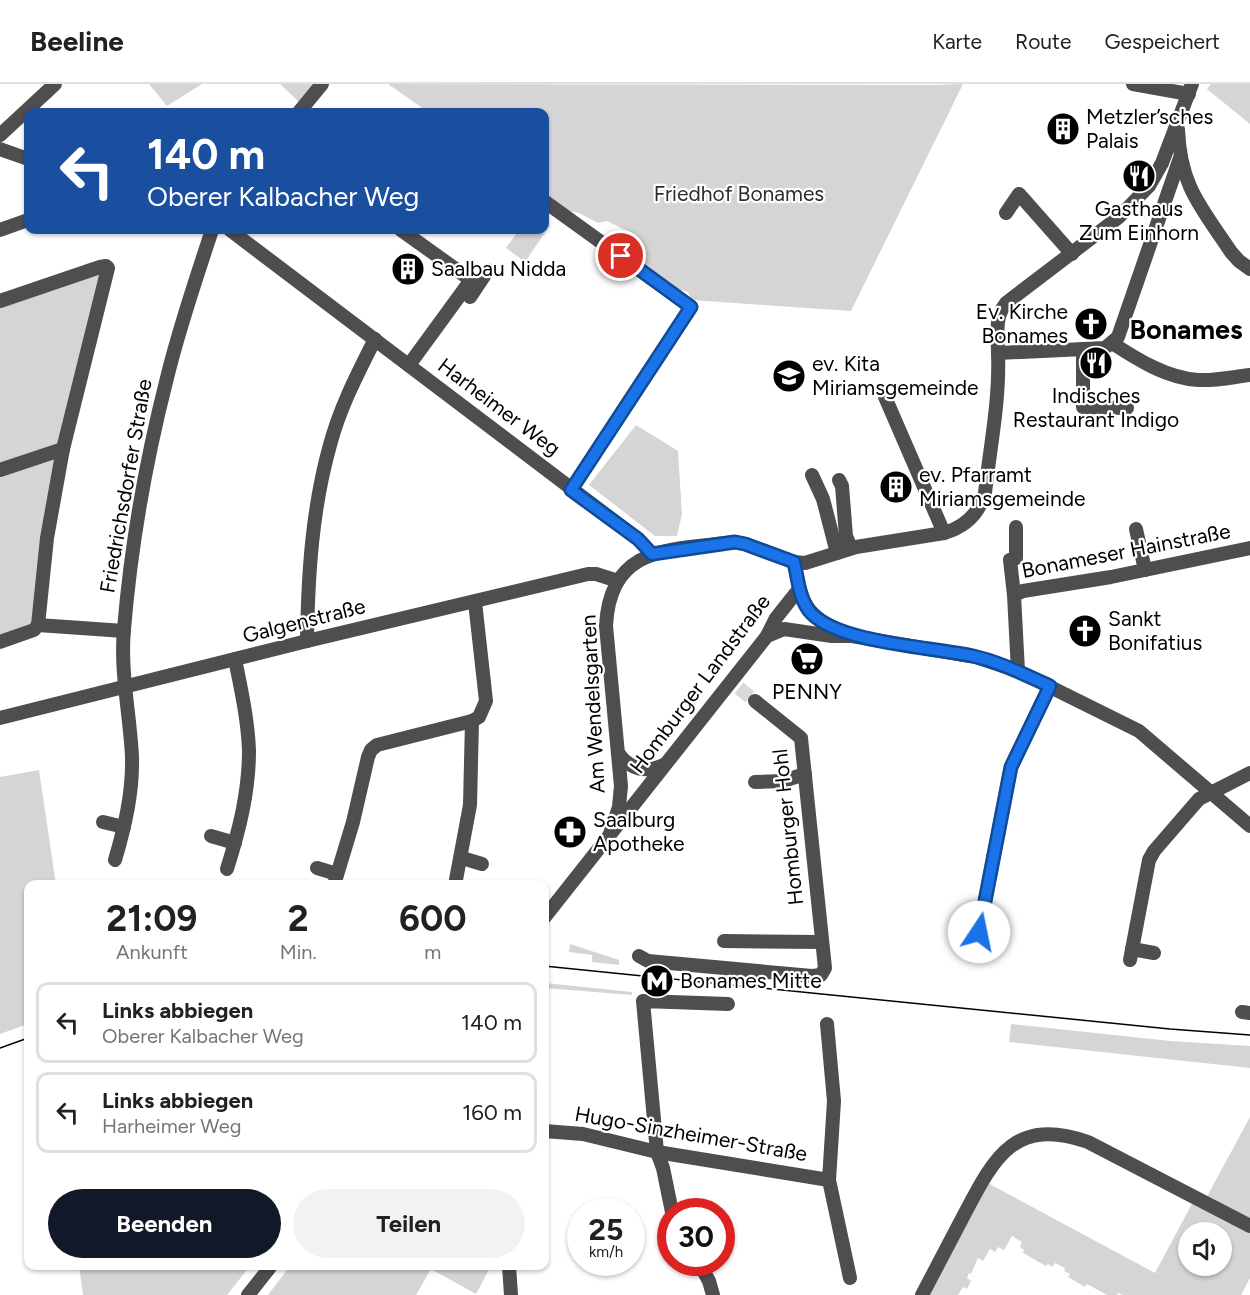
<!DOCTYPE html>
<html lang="de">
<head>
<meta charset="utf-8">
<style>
  :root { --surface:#fff; --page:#f2f2f2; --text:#202124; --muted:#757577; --line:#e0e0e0; --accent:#111827 }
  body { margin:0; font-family:Figtree,sans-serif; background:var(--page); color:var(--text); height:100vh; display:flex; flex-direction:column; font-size:22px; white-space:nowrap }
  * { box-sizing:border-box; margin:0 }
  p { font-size:20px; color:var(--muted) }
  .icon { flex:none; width:33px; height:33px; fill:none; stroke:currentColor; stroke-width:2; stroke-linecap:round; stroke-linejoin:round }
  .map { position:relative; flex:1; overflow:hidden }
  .panel { position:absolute; left:24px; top:796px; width:525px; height:390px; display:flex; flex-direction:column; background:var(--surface); border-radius:12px; box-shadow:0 2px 4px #0004 }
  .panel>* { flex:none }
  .hud { position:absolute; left:24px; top:24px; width:525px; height:126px; border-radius:12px; box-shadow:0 2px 4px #0004; background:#1a4fa0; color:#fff; overflow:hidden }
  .tools { position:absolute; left:1178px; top:1138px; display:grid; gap:12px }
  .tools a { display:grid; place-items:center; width:54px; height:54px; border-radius:50%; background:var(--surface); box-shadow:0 2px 4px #0004; font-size:30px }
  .speed { position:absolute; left:567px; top:1114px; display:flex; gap:12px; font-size:30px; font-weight:700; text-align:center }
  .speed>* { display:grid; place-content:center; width:78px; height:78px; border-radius:50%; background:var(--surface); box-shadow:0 2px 4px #0004; line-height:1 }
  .speed small { font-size:15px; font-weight:400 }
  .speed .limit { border:9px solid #d22; background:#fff; color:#111 }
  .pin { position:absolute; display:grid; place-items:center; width:51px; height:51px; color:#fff; margin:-26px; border:3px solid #fff; border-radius:50%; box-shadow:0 2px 6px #0007 }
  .me { position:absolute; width:66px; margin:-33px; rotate:11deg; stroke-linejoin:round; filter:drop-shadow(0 0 4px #0008) }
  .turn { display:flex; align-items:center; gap:21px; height:126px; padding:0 24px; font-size:27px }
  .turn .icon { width:78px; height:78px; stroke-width:2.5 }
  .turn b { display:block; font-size:42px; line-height:51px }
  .eta { display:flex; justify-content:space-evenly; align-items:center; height:102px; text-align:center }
  .eta b { font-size:36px; font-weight:700; line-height:42px }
  .action { display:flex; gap:12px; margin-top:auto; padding:12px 24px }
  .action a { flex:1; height:69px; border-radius:36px; background:var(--accent); color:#fff; font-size:24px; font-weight:700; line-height:69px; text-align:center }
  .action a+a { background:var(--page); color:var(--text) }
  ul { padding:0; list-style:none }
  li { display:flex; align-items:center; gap:18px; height:81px; margin:0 12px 9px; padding:0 12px; border:3px solid var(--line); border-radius:12px }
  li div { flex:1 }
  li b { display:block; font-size:22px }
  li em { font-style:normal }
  header { display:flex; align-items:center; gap:36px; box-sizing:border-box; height:84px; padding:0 30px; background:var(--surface); border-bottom:2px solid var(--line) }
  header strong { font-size:28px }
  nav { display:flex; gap:33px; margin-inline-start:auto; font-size:21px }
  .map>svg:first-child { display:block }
  .green { fill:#d5d5d5; fill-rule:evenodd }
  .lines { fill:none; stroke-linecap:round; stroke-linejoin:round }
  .minor-tunnel { stroke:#d9d9d9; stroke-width:14; stroke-dasharray:14 7; stroke-linecap:butt }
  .minor { stroke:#4e4e4e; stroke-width:14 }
  .tram { stroke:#000; stroke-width:1.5 }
  .route-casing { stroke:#114b97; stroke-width:15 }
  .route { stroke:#1a73e8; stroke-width:10 }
  .labels { text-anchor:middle; stroke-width:4.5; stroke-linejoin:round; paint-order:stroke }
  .poi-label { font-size:21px; fill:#000; stroke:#fff; text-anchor:start }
  .park-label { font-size:21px; fill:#2c2c2c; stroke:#fff }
  .street-label { font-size:21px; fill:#000; stroke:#fff }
  .district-label { font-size:27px; font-weight:bold; fill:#000; stroke:#fff }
</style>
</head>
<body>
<header>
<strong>Beeline</strong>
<nav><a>Karte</a><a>Route</a><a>Gespeichert</a></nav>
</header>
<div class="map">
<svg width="1250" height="1211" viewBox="0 0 1250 1211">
  <rect width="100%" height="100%" fill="#fff"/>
  <g class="green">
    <path d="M149,0H202L167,22Z"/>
    <path d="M280,0H314L299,18Z"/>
    <path d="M388,0L934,1L963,0L851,227L691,216L688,208L674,204L625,170L632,149L607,137L598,139L579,129L565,126L545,111L544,28H428Z"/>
    <path d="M1211,0H1250V40L1207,5Z"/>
    <path d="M545,137L550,141L525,178L506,164L519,146H544Z"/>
    <path d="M114,178L92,245L59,402L41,544L0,559V217Z"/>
    <path d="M636,341L678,367L682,430L677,452H655L589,401Z"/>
    <path d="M39,686L56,801H28V940L0,950V693Z"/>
    <path d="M570,860L619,876V881L592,878V871L569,868Z"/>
    <path d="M545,899L632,908V911L545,904Z"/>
    <path d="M1011,940L1170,957L1250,962V984L1009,958Z"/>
    <path d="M1250,1033V1194L1241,1211H1123L1118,1209L1117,1211H1107L1087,1200L1085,1203L1068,1193L1070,1190L1064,1187L1065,1184L1055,1179L1052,1183L1048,1180L1046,1182L1023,1169L1024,1166L1020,1163L1022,1158L1012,1152L1004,1166L998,1163L995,1168L990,1165L983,1177L978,1174L971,1190L969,1189L967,1194L971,1197L967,1205L963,1203L958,1211H922L982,1096L1155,1189L1195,1114L1204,1118ZM1188,1149H1221V1182H1188Z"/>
    <path d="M79,1182H250L227,1211H83Z"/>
    <path d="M290,1182H491L476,1210L431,1185L416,1211H268Z"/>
  </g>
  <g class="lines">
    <path class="minor-tunnel" d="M739,604L755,617"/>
    <g class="minor">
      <path d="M1133,0L1189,10"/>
      <path d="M299,28L322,0"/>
      <path d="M1178,45C1180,102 1201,123 1231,168L1239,177L1250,185"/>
      <path d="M0,51L55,0"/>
      <path d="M0,65L28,75"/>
      <path d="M544,117L691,223L571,406"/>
      <path d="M1006,129L1019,110L1072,170"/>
      <path d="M0,146L28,136"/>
      <path d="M230,146L638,455L652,470"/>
      <path d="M401,146L471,196L409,281"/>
      <path d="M470,213L488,186"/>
      <path d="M0,217L100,183L106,182L108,184L63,365L47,454L38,541"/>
      <path d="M1112,259C1138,276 1167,294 1198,296C1215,297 1233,293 1250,291"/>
      <path d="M1083,265V323L1127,324"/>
      <path d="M998,269L1105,264L1118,253L1180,74"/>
      <path d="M885,313L944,449"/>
      <path d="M0,386L63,365"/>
      <path d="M812,391L823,415L837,469"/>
      <path d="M839,396L842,402L846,452L851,464"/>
      <path d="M1136,445L1145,486"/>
      <path d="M794,478C802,520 804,531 845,549"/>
      <path d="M1014,511L1010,476L1016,474V443"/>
      <path d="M767,552L784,545L832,552H852L976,573L1018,587L1139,647L1250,742"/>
      <path d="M307,557C308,491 312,425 330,361C340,323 358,289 375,255"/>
      <path d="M0,558L34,546L38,541L124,547"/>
      <path d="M1018,587L1014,511L1023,507L1111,493L1250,464"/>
      <path d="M0,634L307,557L588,490H596L618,497"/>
      <path d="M618,669C630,686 646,689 664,681"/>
      <path d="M755,698L783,697L805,690"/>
      <path d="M103,738L124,743"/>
      <path d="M610,750L619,723L621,702L606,542C610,460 672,466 735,458L745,460L794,478L805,479L856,463L944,449C965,443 979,429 985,409C990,363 1000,316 998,269C998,252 994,234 1006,219L1119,133L1149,102L1162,79L1192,0"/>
      <path d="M211,752L235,759"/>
      <path d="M462,774L482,780"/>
      <path d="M115,776C125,742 133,708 132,673C130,630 120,588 124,545C131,461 146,376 167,294C179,244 196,195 212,146"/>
      <path d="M317,784L337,790"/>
      <path d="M227,785C239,747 249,708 249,667C248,636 241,605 235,575"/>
      <path d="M334,801L353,738L368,673L371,666L377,661L472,637"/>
      <path d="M455,801L470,721L472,637L479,633L486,617L475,518"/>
      <path d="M544,834L767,552L776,534L799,505"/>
      <path d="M1002,853L979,848L1011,683L1050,602"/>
      <path d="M724,857L821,858"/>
      <path d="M1132,865L1154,869"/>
      <path d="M639,872L648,877L812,892L821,891L825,884L801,654L755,617"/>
      <path d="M1130,876L1149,776L1154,767L1199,715L1250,689"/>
      <path d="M1242,928L1250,929"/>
      <path d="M827,940L834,1017L829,1096L850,1194"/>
      <path d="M544,1047L583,1050L657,1068L829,1096"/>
      <path d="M672,1128L663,1084L657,1068L643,917L728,920"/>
      <path d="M699,1179L709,1197L713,1211"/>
      <path d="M509,1182L511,1211"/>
      <path d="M248,1211L271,1182"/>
      <path d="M922,1211C936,1184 951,1156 965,1129C995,1072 1015,1033 1088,1058L1250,1142"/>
    </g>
    <g class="tram">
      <path d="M544,882L1170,945L1250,951"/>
      <path d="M0,964L28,954"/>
    </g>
  </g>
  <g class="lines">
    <g class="route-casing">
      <path id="route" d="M621,172L691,223L571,406L638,455L652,470L735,458L745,460L794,478C798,495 799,517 812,530C841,559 931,563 973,572C1000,578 1025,591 1050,602L1011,683L979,848"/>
    </g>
    <use href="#route" class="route"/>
  </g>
  <defs>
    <g id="building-disc" transform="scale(1.725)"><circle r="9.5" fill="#000" stroke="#fff"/><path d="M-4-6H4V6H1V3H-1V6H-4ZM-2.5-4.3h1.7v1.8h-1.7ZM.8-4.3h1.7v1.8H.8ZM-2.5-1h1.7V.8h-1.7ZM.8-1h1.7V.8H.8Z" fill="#fff"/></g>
    <g id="restaurant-disc" transform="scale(1.725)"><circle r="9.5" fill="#000" stroke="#fff"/><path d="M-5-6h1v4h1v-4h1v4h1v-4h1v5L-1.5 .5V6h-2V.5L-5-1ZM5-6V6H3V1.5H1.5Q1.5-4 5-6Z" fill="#fff"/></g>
    <g id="church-disc" transform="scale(1.725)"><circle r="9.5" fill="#000" stroke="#fff"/><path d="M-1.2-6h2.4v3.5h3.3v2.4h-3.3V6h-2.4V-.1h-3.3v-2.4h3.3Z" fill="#fff"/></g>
    <g id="school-disc" transform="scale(1.725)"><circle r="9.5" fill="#000" stroke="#fff"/><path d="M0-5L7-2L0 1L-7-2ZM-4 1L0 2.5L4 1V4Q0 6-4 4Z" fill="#fff"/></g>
    <g id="supermarket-disc" transform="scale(1.725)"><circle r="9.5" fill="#000" stroke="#fff"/><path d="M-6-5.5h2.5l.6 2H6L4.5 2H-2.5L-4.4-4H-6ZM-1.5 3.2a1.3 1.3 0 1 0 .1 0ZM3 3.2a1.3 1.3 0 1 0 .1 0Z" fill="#fff"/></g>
    <g id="pharmacy-disc" transform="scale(1.725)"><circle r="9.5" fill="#000" stroke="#fff"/><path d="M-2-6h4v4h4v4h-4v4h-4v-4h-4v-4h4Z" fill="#fff"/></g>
    <g id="metro-disc" transform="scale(1.725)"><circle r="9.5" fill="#000" stroke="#fff"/><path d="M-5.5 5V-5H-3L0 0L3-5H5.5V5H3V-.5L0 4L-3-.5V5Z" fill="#fff"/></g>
  </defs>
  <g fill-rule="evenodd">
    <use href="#building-disc" x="1063" y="45"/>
    <use href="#restaurant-disc" x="1139" y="92"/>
    <use href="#building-disc" x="408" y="185"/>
    <use href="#church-disc" x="1091" y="240"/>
    <use href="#restaurant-disc" x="1096" y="279"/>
    <use href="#school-disc" x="789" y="292"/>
    <use href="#building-disc" x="896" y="403"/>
    <use href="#church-disc" x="1085" y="547"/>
    <use href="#supermarket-disc" x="807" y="575"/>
    <use href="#pharmacy-disc" x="570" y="748"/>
    <use href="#metro-disc" x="657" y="897"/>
  </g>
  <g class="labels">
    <g class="poi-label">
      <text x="1086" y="40">Metzler’sches<tspan x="1086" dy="24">Palais</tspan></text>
      <text x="1139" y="132" text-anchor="middle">Gasthaus<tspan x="1139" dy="24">Zum Einhorn</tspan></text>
      <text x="431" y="192">Saalbau Nidda</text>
      <text x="1068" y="235" text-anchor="end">Ev. Kirche<tspan x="1068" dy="24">Bonames</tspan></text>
      <text x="812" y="287">ev. Kita<tspan x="812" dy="24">Miriamsgemeinde</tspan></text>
      <text x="1096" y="319" text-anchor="middle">Indisches<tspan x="1096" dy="24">Restaurant Indigo</tspan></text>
      <text x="919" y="398">ev. Pfarramt<tspan x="919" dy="24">Miriamsgemeinde</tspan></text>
      <text x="1108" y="542">Sankt<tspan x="1108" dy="24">Bonifatius</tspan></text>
      <text x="807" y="615" text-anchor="middle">PENNY</text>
      <text x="593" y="743">Saalburg<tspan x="593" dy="24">Apotheke</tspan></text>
      <text x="680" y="904">Bonames Mitte</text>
    </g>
    <g class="park-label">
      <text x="739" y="117">Friedhof Bonames</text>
    </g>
    <g class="street-label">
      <text transform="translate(499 323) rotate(37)" y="7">Harheimer Weg</text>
      <text transform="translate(126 402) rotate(-80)" y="7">Friedrichsdorfer Straße</text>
      <text transform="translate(1126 467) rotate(-11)" y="7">Bonameser Hainstraße</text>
      <text transform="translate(304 537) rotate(-14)" y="7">Galgenstraße</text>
      <text transform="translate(700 600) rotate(-53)" y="7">Homburger Landstraße</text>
      <text transform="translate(593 620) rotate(-93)" y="7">Am Wendelsgarten</text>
      <text transform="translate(788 743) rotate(-96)" y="7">Homburger Hohl</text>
      <text transform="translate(691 1050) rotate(10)" y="7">Hugo-Sinzheimer-Straße</text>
    </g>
    <g class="district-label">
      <text x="1186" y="255">Bonames</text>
    </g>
  </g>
</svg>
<div class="tools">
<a><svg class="icon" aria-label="sound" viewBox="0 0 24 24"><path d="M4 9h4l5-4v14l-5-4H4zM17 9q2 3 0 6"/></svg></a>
</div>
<div class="speed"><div>25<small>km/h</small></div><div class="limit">30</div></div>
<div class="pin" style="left:621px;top:172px;background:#d93025"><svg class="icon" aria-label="arrive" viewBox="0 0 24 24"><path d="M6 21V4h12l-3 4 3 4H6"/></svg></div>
<svg class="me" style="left:979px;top:848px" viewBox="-20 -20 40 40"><circle r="19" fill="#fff"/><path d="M0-13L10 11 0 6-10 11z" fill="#1a73e8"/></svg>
<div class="hud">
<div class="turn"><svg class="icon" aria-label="left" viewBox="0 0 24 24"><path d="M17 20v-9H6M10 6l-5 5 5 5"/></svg><div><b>140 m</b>Oberer Kalbacher Weg</div></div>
</div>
<section class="panel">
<div class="eta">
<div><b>21:09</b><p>Ankunft</p></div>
<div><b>2</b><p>Min.</p></div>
<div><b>600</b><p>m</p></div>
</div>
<ul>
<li><svg class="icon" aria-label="left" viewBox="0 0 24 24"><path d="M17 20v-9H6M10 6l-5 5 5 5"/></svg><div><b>Links abbiegen</b><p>Oberer Kalbacher Weg</p></div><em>140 m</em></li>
<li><svg class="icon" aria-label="left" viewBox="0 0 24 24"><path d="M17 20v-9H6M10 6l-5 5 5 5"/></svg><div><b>Links abbiegen</b><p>Harheimer Weg</p></div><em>160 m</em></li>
</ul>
<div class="action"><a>Beenden</a><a>Teilen</a></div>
</section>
</div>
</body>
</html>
